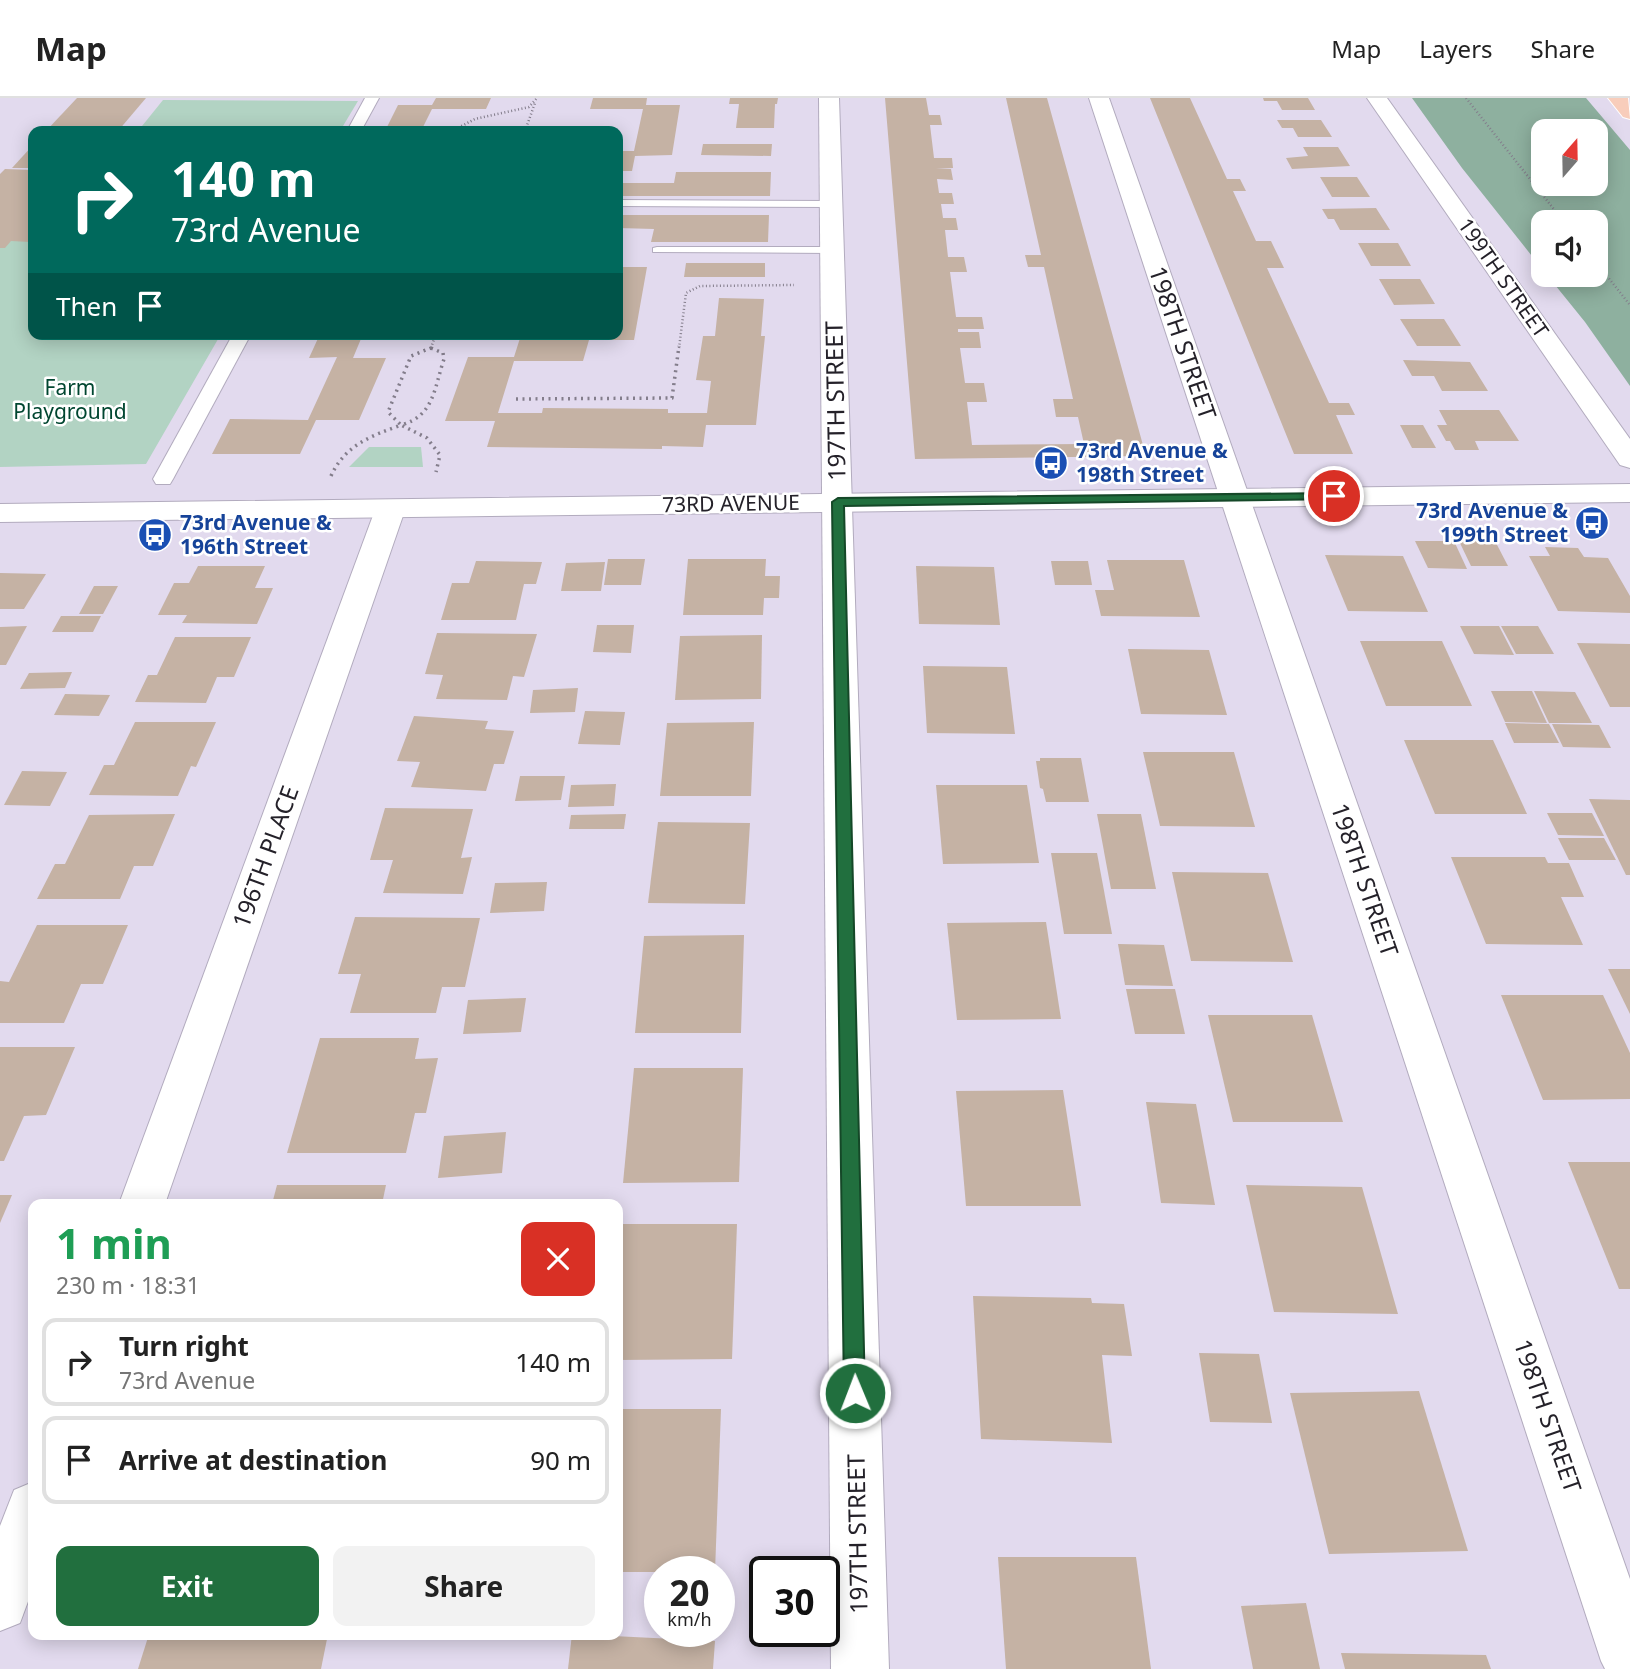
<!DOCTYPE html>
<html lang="en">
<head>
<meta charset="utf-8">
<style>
  :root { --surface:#fff; --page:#f2f2f2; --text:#222; --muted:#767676; --line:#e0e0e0; --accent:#216f3e }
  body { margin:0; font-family:"Noto Sans",sans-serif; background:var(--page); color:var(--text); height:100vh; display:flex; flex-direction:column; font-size:26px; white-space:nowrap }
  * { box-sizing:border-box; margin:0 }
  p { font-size:23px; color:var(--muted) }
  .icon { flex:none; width:38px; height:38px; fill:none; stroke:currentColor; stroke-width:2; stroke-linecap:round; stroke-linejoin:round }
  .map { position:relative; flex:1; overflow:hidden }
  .drawer { position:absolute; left:28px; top:1101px; width:595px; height:441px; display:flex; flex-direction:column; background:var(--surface); border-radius:14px; box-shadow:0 4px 18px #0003 }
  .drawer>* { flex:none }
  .top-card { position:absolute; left:28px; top:28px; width:595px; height:214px; border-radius:14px; box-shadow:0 4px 18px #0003; background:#00695c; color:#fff; overflow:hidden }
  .needle { width:46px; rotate:20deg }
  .fabs { position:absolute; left:1531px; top:21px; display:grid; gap:14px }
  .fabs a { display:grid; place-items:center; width:77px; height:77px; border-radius:14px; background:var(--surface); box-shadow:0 4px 18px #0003; font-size:35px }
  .speed { position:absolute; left:644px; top:1458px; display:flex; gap:14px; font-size:35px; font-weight:700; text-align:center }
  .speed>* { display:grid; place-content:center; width:91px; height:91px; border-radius:50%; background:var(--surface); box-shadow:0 4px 18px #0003; line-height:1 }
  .speed small { font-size:18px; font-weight:400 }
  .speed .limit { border:4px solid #111; border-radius:10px; background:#fff; color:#111 }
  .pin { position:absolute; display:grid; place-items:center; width:60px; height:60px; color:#fff; margin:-30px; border:4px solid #fff; border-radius:50%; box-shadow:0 2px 7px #0007 }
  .me { position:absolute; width:77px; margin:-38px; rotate:359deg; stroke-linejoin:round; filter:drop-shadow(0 0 5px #0008) }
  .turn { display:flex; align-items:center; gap:24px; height:147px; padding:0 28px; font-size:32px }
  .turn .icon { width:91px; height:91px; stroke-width:2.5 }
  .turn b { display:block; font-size:49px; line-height:60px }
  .then { display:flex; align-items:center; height:66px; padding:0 28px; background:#0003; gap:14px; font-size:26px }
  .round { display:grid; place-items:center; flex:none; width:74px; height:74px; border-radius:14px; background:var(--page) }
  .summary { display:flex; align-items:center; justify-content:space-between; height:119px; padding:0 28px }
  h1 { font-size:42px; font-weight:700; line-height:52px; color:#1e9e55 }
  .action { display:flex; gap:14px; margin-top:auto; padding:14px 28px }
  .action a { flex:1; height:80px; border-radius:14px; background:var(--accent); color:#fff; font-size:28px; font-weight:700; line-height:80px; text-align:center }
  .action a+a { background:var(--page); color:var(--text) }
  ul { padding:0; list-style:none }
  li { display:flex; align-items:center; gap:21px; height:88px; margin:0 14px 10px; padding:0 14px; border:4px solid var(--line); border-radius:14px }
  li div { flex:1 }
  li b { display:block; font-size:26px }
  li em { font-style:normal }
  header { display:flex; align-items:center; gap:42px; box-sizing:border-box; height:98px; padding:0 35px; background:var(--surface); border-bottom:2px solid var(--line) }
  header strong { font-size:33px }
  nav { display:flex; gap:38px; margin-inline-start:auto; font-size:24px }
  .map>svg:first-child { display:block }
  .green { fill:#b2d3c3 }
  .forest { fill:#8eb09f; fill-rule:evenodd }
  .building { fill:#c5b2a4 }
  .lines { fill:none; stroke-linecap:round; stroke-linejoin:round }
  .service-casing { stroke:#b2abbe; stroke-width:2 }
  .pedestrian-casing { stroke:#b2abbe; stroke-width:2 }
  .minor-casing { stroke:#b2abbe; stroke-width:2 }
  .tertiary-casing { stroke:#b2abbe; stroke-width:2 }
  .primary-casing { stroke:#fff; stroke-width:2 }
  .path-far1 { stroke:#837d8b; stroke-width:2.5; stroke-dasharray:1 2.5; stroke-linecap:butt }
  .path { stroke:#837d8b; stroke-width:3.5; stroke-dasharray:2 4.5; stroke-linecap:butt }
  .service { fill:#fff; fill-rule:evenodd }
  .pedestrian { fill:#fff; fill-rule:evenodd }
  .minor { fill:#fff; fill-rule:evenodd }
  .tertiary { fill:#fff; fill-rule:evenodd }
  .primary { fill:#f8cdbb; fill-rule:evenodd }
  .route { fill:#216f3e; stroke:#154828; stroke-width:2 }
  .labels { text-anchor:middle; stroke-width:5; stroke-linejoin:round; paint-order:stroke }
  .far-street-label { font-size:21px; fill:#242129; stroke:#fff }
  .far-park-label { font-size:21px; fill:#004630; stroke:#fff }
  .far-transit-label { font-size:21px; font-weight:bold; fill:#164399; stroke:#fff; text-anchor:start }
  .street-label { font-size:24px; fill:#242129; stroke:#fff }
</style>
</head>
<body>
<header>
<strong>Map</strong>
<nav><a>Map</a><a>Layers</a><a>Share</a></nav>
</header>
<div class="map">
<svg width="1630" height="1571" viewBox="0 0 1630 1571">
  <rect width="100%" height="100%" fill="#e2daee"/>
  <g class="green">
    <path d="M163,2L358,3L340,33H138Z"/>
    <path d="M0,81H33V236H221L146,366L0,369Z"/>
    <path d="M369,349H421L423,369H349Z"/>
  </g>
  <path class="forest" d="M1412,0H1586L1630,52V288L1585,224L1547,177H1596V124H1544L1543,172L1462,70ZM1544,33H1596V86H1544Z"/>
  <g class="building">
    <path d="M77,0H146L118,33H46Z"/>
    <path d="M436,0H491L486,11H432L421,33H385L398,7H432Z"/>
    <path d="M593,0H647L646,7H680L672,57L635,58L632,73H618V53H634L643,11H590Z"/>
    <path d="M730,0H778L777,6H775L774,30H736L739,6H729Z"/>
    <path d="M885,0H926L929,17H940L942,27H930L934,60H952L953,70L936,71H951L953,82L937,81L939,95H952L954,106H941L943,120H956L958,132H945L948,159H964L967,174H950L956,219H982L984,231H958V234H979L981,250H960L965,285H984L987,304H967L972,347L1084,346L1078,319H1056L1053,301H1073L1044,169H1028L1025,157H1041L1006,0H1047L1146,358L915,361Z"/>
    <path d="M1150,0H1190L1227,81H1240L1246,93H1233L1256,143H1271L1284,170H1267L1329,305H1349L1355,317H1336L1353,356H1294Z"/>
    <path d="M1263,0H1308L1315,12H1282L1277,3H1264Z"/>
    <path d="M1277,22H1321L1332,39H1298L1293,30H1282Z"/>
    <path d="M703,46H772L771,58L701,57Z"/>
    <path d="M33,47V70H12Z"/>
    <path d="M1303,49H1338L1350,68L1292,71L1286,60L1308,58Z"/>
    <path d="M5,71L33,72V140L30,144L11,143L5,150H0V76Z"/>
    <path d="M676,74H771L770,98H618V85H674Z"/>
    <path d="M1320,79H1357L1370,99H1332Z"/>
    <path d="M1376,110L1390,132H1340L1334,121H1328L1322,111Z"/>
    <path d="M618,117H769L768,144H651L654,131L618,130Z"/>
    <path d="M1358,145H1398L1411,168H1371Z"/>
    <path d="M686,165H765V179H684Z"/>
    <path d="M618,169H647L634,242H589L583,263H514L498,315H542L543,310L668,311V315H707L711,283L696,282L703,238H715L719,200L764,201L761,238H765L756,327H706L703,349L662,348V351L487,349L495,323H445L468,259H514L521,237L618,236Z"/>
    <path d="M1379,181H1420L1435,206L1394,207Z"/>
    <path d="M1400,221H1444L1461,248H1417Z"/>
    <path d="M320,236H363L353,260H386L359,322H316L300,356H212L230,321L308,322L337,259L309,260Z"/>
    <path d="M1403,262L1470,264L1488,293H1442L1434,278H1412Z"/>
    <path d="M1439,312H1499L1519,343H1475L1479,352H1455L1450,343H1446L1437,327H1447Z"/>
    <path d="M1400,327H1423L1436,350H1412Z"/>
    <path d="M1415,443H1454L1467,471L1428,470Z"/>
    <path d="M1459,443H1495L1508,468H1471Z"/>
    <path d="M1545,449L1578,450L1584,459L1608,460L1630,498V515L1558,513L1529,458H1550Z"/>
    <path d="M1325,457L1403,458L1428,514L1348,513Z"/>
    <path d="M608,461H645L641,487H604Z"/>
    <path d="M688,461H766L765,478H780L779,500H764L763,517H683Z"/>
    <path d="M1107,462H1184L1200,519L1101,518L1095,492H1114Z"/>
    <path d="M476,463L542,464L536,486H524L516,522H441L452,485H469Z"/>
    <path d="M1051,463H1088L1092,487H1055Z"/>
    <path d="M605,464L601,493H561L566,465Z"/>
    <path d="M198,468H265L255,490H273L257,526L182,525L187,517H158L174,485H189Z"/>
    <path d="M916,468L994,469L1000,527L919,526Z"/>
    <path d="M0,475L46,476L24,511H0Z"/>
    <path d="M94,488H118L103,516H79Z"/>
    <path d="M61,518H101L93,534H52Z"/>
    <path d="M597,527H634L631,555L593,554Z"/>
    <path d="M27,528L6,567H0V529Z"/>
    <path d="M1460,528H1499L1514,557L1474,556Z"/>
    <path d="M1501,528H1538L1554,556H1516Z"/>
    <path d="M437,535L537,536L524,579L513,578L507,602L436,601L443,577L425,576Z"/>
    <path d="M762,537L761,601L675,602L680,538Z"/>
    <path d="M175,539H251L234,579H217L206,605L135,604L148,577H157Z"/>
    <path d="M1360,543H1442L1472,608H1386Z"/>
    <path d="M1577,545L1630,546V609H1610Z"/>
    <path d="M1128,551L1209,552L1227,617L1141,616Z"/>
    <path d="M923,568L1007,569L1015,636L927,635Z"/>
    <path d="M72,574L65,590L20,591L29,575Z"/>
    <path d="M578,590L575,614L530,615L533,592Z"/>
    <path d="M1491,593H1532L1547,625L1505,624Z"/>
    <path d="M1534,593L1575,594L1592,625H1549Z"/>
    <path d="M65,596L110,597L99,618L54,617Z"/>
    <path d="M585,613L625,614L620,647L578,646Z"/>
    <path d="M414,618L488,623L485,631L514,633L504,666H494L486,693L411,689L420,664L397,663Z"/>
    <path d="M135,624H216L196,669L191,668L178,698L89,697L104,667H114Z"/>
    <path d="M754,624L751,698H660L667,625Z"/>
    <path d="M1505,625L1549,626L1559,645H1514Z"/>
    <path d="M1552,626L1599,627L1611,650L1563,649Z"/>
    <path d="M1404,642H1493L1527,716H1435Z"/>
    <path d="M1143,654H1234L1255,729L1160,728Z"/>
    <path d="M1040,660H1081L1089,704H1046L1043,691L1040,690L1036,663H1040Z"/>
    <path d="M22,673L67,674L50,708L4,707Z"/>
    <path d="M520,678H565L561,702L515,703Z"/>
    <path d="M616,686L614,708L568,709L571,687Z"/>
    <path d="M936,687H1027L1039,765L943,766Z"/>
    <path d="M1589,701L1630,702V777H1626Z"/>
    <path d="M385,710L473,711L461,760L472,759L463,796L383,795L393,762H370Z"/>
    <path d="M1547,715H1592L1604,738L1558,737Z"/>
    <path d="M175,716L153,768H134L120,801H37L55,766H65L89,717Z"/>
    <path d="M626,716L624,731H569L571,717Z"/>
    <path d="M1097,716H1141L1156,791H1111Z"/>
    <path d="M658,724L750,725L745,806L648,805Z"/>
    <path d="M1558,740H1604L1616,762H1569Z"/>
    <path d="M1051,755H1097L1112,836H1064Z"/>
    <path d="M1451,759H1545L1548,765H1569L1584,799H1561L1583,847L1486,846Z"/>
    <path d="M1172,774L1268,775L1293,864L1191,863Z"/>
    <path d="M547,784L544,813L490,815L495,785Z"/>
    <path d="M355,819L480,820L465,889H442L436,915H350L361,876H338Z"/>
    <path d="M1046,824L1061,921L957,922L947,825Z"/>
    <path d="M37,827H128L103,886H81L64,925H0V883L9,884Z"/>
    <path d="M744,837L741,935H635L644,838Z"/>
    <path d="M1118,846L1164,847L1173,888L1125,887Z"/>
    <path d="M1608,871H1630V916Z"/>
    <path d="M1126,891H1175L1185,936H1135Z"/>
    <path d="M1501,897H1603L1630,955V1001L1543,1002Z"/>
    <path d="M526,900L521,934L463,936L468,902Z"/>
    <path d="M1208,917H1312L1343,1024H1233Z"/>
    <path d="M320,940H419L415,961L438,960L426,1015H415L406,1055H287Z"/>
    <path d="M0,949H75L46,1017L24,1018L4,1063H0Z"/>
    <path d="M634,970H743L739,1084L623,1085Z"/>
    <path d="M1063,992L1081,1108H966L956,993Z"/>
    <path d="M1146,1004L1196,1006L1215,1107L1161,1105Z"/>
    <path d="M506,1034L502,1075L438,1080L444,1038Z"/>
    <path d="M1568,1064H1630V1191H1619Z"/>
    <path d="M277,1087H386L382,1106H272Z"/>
    <path d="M1246,1087L1362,1089L1398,1216L1274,1214Z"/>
    <path d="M0,1097H12L0,1125Z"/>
    <path d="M618,1126H737L732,1261L618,1262Z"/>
    <path d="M973,1198L1091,1200L1092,1205L1124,1206L1132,1258L1102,1257L1112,1345L981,1341Z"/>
    <path d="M1199,1255L1259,1256L1272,1325L1210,1324Z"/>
    <path d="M1419,1293L1468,1453L1329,1456L1290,1295Z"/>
    <path d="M618,1311H721L715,1474H618Z"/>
    <path d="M998,1459H1136L1151,1571H1006Z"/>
    <path d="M1306,1505L1320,1571H1253L1241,1508Z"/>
    <path d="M149,1536H328L321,1571H138Z"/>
    <path d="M572,1536L715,1543L713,1571H568Z"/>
    <path d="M1341,1555L1486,1557L1491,1571H1345Z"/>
  </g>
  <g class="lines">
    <g class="service-casing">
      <g id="service">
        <path d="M618,102L831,103L836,106L831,109L618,108Z"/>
        <path d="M657,149H832L838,152L832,155L653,154V150Z"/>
      </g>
    </g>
    <g class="pedestrian-casing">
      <g id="pedestrian">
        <path d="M365,0H379L361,33H347Z"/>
        <path d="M233,236H251L173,381L170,386H156L153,381Z"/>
      </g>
    </g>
    <g class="minor-casing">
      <g id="minor">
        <path d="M819,0H839L889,1571H831Z"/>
        <path d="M1089,0H1109L1630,1481V1571H1605L1601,1563Z"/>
        <path d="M1367,0H1387L1630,341V370L1620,367Z"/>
        <path d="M390,403L400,405L405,412L165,1106H119L375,412L380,405Z"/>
        <path d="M33,1384V1490L20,1525L0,1533V1428L14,1392Z"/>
      </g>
    </g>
    <g class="tertiary-casing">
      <path id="tertiary" d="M1630,386V404L0,424V406Z"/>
    </g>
    <g class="primary-casing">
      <path id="primary" d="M1608,0H1628L1630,21L1623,19Z"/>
    </g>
    <g class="path-far1">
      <path d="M1466,0L1564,124"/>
      <path d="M452,33L475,21L529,9L537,0"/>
      <path d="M525,33L535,5"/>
      <path d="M1596,164L1630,207"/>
      <path d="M431,250L436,236"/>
      <path d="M679,250L686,195L700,188L794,187"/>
    </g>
    <g class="path">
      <path d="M431,250L443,255L444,261C434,291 434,318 401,327L388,314L411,258Z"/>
      <path d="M516,301L672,300L679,248"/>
      <path d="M331,378C345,347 371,338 401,327L427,340L440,357L436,374"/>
    </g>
    <use href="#service" class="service"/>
    <use href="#pedestrian" class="pedestrian"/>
    <use href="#minor" class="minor"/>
    <use href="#tertiary" class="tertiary"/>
    <use href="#primary" class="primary"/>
  </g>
  <path class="route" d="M1334,395L1340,398L1339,401L844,408L865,1295L862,1303L855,1306L847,1303L844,1295L832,404L838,400Z"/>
  <defs>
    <g id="bus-disc" transform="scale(1.75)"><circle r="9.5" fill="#1a4fb4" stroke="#fff"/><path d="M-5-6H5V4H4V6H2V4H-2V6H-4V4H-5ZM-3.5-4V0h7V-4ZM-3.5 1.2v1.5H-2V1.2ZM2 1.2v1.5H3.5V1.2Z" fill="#fff"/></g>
  </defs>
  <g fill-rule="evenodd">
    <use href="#bus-disc" x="1051" y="365"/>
    <use href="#bus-disc" x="1592" y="425"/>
    <use href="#bus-disc" x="155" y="437"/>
  </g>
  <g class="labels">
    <g class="far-street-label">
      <text transform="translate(1503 180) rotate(55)" y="7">199TH STREET</text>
      <text transform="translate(731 406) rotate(-1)" y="7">73RD AVENUE</text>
    </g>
    <g class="far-park-label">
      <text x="70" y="297">Farm<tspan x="70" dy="24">Playground</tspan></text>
    </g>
    <g class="far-transit-label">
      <text x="1076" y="360">73rd Avenue &amp;<tspan x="1076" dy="24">198th Street</tspan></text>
      <text x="1568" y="420" text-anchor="end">73rd Avenue &amp;<tspan x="1568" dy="24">199th Street</tspan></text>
      <text x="180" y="432">73rd Avenue &amp;<tspan x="180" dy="24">196th Street</tspan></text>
    </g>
    <g class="street-label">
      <text transform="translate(1182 245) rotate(71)" y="8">198TH STREET</text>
      <text transform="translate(836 303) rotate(-91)" y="8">197TH STREET</text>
      <text transform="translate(266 759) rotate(-70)" y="8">196TH PLACE</text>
      <text transform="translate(1364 782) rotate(71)" y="8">198TH STREET</text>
      <text transform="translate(1547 1318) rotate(71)" y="8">198TH STREET</text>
      <text transform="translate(858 1436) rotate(-91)" y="8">197TH STREET</text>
    </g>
  </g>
</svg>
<div class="fabs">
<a><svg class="needle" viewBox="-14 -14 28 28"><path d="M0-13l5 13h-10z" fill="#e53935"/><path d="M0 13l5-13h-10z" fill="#767676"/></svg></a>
<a><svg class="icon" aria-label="sound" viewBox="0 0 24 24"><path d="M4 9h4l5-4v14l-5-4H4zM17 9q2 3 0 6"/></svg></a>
</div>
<div class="speed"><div>20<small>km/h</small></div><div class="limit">30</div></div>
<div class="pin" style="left:1334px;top:398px;background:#d93025"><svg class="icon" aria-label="arrive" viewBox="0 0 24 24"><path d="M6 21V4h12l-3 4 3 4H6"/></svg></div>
<svg class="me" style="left:855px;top:1295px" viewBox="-20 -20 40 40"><circle r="17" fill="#216f3e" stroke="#fff" stroke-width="3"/><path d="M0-11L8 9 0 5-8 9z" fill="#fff"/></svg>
<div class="top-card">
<div class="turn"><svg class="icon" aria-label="right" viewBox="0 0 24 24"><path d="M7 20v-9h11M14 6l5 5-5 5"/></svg><div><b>140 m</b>73rd Avenue</div></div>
<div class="then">Then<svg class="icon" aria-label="arrive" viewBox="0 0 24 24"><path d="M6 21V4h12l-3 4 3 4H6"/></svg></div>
</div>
<section class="drawer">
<div class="summary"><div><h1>1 min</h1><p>230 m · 18:31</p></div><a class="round" style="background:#d93025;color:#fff"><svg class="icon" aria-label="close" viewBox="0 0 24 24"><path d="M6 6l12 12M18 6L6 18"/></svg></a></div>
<ul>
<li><svg class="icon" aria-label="right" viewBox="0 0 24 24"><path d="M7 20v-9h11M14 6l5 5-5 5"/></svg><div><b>Turn right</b><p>73rd Avenue</p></div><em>140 m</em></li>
<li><svg class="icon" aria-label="arrive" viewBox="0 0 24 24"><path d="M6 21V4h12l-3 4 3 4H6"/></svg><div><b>Arrive at destination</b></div><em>90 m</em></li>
</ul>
<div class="action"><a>Exit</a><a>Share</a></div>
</section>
</div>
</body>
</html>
